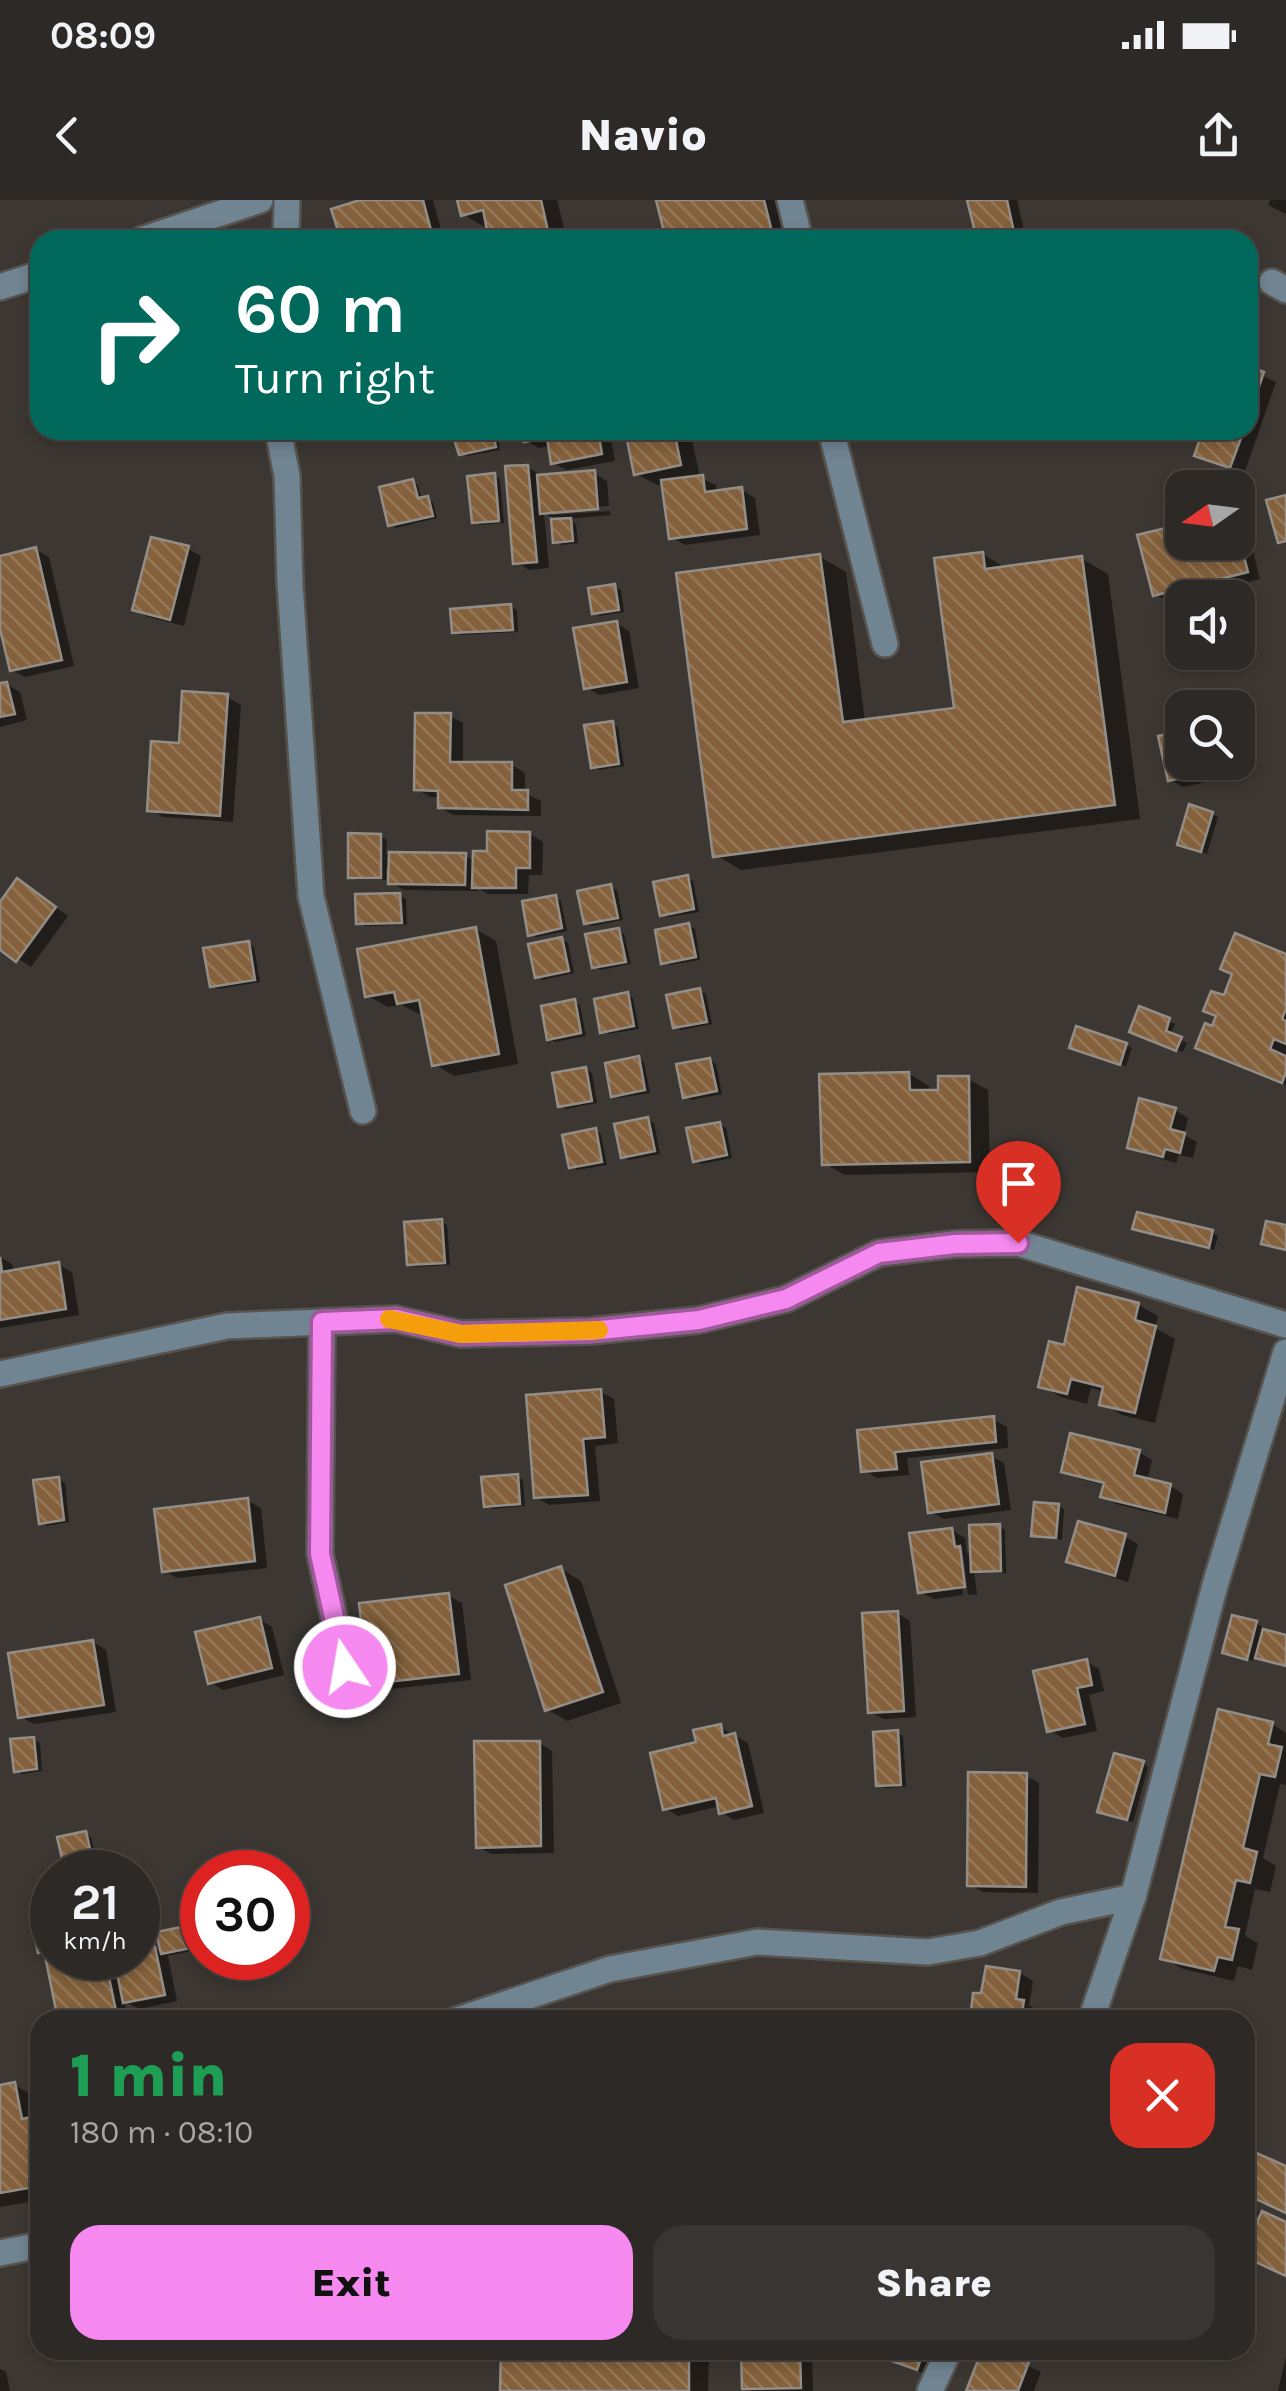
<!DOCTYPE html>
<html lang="en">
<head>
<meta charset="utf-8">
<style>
  :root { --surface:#2d2926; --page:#393532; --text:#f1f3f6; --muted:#a7a6a7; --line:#484543; --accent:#f589ef }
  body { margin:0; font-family:Karla,sans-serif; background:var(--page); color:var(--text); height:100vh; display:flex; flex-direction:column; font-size:38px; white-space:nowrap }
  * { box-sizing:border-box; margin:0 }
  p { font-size:32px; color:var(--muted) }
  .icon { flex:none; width:55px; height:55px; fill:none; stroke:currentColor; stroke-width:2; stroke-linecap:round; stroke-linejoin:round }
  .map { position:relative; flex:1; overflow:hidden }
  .panel { position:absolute; left:30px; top:1810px; width:1225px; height:350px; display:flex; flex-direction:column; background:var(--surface); border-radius:30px; box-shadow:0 5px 15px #0003,0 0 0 2px var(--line) }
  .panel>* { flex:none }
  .hud { position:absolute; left:30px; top:30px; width:1228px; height:210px; border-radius:30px; box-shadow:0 5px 15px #0003,0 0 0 2px var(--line); background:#00695c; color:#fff; overflow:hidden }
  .needle { width:65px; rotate:256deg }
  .buttons { position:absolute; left:1165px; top:270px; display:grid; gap:20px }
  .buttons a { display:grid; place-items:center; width:90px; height:90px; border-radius:20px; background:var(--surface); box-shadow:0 5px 15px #0003,0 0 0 2px var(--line); font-size:50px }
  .speed { position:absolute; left:30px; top:1650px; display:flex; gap:20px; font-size:50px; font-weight:700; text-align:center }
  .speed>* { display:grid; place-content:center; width:130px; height:130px; border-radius:50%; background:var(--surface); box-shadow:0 5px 15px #0003,0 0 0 2px var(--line); line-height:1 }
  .speed small { font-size:25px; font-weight:400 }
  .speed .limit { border:15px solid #d22; background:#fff; color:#111 }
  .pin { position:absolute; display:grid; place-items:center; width:85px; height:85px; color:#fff; margin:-102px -42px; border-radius:50% 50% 50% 0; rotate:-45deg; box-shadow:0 0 10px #0007 }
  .pin .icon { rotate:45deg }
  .me { position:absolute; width:110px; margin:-55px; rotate:348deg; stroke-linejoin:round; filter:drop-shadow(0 0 8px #0008) }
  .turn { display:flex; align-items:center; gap:35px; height:210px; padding:0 40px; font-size:45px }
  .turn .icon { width:130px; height:130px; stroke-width:2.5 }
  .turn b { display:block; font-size:70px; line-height:85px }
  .round { display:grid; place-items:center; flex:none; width:105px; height:105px; border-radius:30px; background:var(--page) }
  .head { display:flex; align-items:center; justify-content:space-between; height:170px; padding:0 40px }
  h1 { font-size:60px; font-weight:800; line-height:75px; color:#1e9e55 }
  .button { display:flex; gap:20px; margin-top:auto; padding:20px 40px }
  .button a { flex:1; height:115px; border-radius:30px; background:var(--accent); color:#111; font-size:40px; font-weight:800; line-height:115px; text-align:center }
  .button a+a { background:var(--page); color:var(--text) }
  .status { display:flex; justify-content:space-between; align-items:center; height:70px; padding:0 50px; background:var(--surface); direction:ltr }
  .status svg { height:28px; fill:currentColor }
  header { display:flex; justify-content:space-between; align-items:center; height:130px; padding:0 40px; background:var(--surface); font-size:45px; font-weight:800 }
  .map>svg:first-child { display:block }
  .shadow { fill:#0007 }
  .building { fill:url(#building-back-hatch); stroke:#938d87; stroke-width:2.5 }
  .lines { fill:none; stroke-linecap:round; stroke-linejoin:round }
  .minor-casing { stroke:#57534e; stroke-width:30 }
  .minor { stroke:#708491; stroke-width:25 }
  .route-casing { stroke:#9f599b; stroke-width:25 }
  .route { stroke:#f589ef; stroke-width:18 }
  .slow { stroke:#f59e0b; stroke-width:18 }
</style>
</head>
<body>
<div class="status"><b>08:09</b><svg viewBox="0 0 49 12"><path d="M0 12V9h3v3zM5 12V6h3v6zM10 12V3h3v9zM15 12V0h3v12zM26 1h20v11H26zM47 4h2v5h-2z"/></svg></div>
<header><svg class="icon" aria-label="back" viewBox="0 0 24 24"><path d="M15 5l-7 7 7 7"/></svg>Navio<svg class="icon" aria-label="share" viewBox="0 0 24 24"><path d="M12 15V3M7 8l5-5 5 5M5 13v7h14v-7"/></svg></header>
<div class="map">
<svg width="1286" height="2191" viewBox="0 0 1286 2191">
  <defs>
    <pattern id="building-back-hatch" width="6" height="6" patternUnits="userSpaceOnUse" patternTransform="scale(2.5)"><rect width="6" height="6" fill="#84613c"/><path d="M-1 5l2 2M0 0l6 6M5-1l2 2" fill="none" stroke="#957858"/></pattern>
  </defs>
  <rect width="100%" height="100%" fill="#3c3732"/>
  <g class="shadow">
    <path d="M368,0H433L444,40H343Z"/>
    <path d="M460,0H557L567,40H492L488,24L483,26L463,14Z"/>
    <path d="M659,0H781L790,40H644L667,34Z"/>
    <path d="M969,0H1017L1026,39H979Z"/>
    <path d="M1270,0H1286V14L1268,5Z"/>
    <path d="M1248,66L1265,76L1251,103L1248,101Z"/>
    <path d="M1248,169L1276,182L1244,274L1197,255L1206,230H1248Z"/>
    <path d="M454,230H497L500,250L467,256L461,253Z"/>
    <path d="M524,230H609L615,261L566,270L553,263L550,246L539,248L526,241Z"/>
    <path d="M627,230H690L700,278L716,285L717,293L741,290L755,298L760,335L685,345L671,337L664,284L657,285L637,274Z"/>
    <path d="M895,230H986L909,240Z"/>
    <path d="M527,267L541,275L594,273L607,281L609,306L552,310V315L610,311V315L568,319L576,324L578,343L561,345L555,341L553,318L544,313L549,368L529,370L516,362Z"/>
    <path d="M494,276L500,279L504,323L480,325L474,321Z"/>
    <path d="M412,282L418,285L422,300L433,302L437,318L396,328L390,324Z"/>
    <path d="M1238,317L1245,321L1260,379L1168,402L1155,394L1140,337L1182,326V342H1238Z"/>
    <path d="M188,349L201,356L184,426L148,417L135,409Z"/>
    <path d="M36,350L49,357L74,466L25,477L12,470L0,417V358Z"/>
    <path d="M983,354L1007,369L1082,359L1108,374L1140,619L741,670L716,655L820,357L846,372L865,522L957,510Z"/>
    <path d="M615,387L621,390L624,412L600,416L594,412Z"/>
    <path d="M511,407L517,410L518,432L460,435L454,432Z"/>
    <path d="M616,423L629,431L639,488L599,495L586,487Z"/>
    <path d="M6,484L20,492L27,520L0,527V486Z"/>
    <path d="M227,497L241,505L233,622L163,617L150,609L181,546Z"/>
    <path d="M450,516L463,523V564L512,565L525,573V593L541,601V616L453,615L440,607V597H430L417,589Z"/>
    <path d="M612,524L618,527L624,566L599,570L593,566Z"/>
    <path d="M1238,530L1250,573L1183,587L1170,580L1161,538L1182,533V562H1238Z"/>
    <path d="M1212,614L1218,617L1207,654L1185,647Z"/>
    <path d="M530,634L543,642L542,675H529L528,694H488L478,688V691L404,690L391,683V668H386V680H356L350,676L381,636L387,640L386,654L465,656L475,661Z"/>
    <path d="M687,678L693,681L699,712L668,717L662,714Z"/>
    <path d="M611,687L617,690L623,720L592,726L586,723Z"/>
    <path d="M31,689L68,716L31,767L0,747V706Z"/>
    <path d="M400,696L406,699L407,725L365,726L359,722Z"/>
    <path d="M555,697L561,701L567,731L536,737L530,734Z"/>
    <path d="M689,726L695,729L700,760L670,765L664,762Z"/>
    <path d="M476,729L496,741L518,864L454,876L434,864L424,813L419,814L402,805L388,807L368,796Z"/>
    <path d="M618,731L624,734L631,764L600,770L594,766Z"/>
    <path d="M562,740L568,743L574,773L543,780L537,776Z"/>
    <path d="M248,743L254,747L260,782L218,789L212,785Z"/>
    <path d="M1286,756V885L1198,847Z"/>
    <path d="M700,791L706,794L712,824L681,830L675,827Z"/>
    <path d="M627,795L633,798L639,829L608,834L602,831Z"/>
    <path d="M574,802L580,805L586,836L555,842L550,839Z"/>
    <path d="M1169,821L1175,824L1170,835L1187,843L1183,852L1137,834Z"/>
    <path d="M1126,845L1132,848L1126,866L1078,851Z"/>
    <path d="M638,859L644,862L650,893L619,898L613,895Z"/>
    <path d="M710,860L716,864L722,894L691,900L685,896Z"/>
    <path d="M586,869L592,873L597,903L566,909L561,905Z"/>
    <path d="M909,874L929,886V892H941L968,879L988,890L990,972L844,975L824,963Z"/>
    <path d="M1175,910L1188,918L1184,935L1197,942L1193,958L1178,955L1177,963L1143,954L1130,947Z"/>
    <path d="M648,920L654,923L660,954L629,960L623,957Z"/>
    <path d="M720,924L726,928L732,958L701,964L696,960Z"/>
    <path d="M595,930L601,934L607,965L577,970L572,967Z"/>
    <path d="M441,1022L447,1025L450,1065L415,1067L409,1064Z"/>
    <path d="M1135,1028L1212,1033L1218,1036L1214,1050Z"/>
    <path d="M0,1057L12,1064L14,1072L59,1065L72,1072L79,1115L0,1128Z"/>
    <path d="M1138,1105L1158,1116L1155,1128L1175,1139L1155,1223L1122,1215L1102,1203L1104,1192L1091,1188L1087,1204L1061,1197L1041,1186L1065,1148Z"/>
    <path d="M601,1192L614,1199L618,1243L595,1246L600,1301L549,1305L536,1297Z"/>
    <path d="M993,1219L1007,1227L1008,1248L907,1258L909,1275L877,1278L863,1270L860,1232Z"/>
    <path d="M1139,1252L1152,1260L1147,1281L1170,1286L1183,1294L1178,1319L1116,1304L1103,1296L1106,1286L1077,1278L1064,1271Z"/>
    <path d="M991,1256L1004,1263L1011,1310L944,1319L930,1312Z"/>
    <path d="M517,1277L523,1280L525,1306L492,1309L486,1305Z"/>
    <path d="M59,1280L65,1283L69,1322L47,1326L41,1322Z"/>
    <path d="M248,1301L261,1308L267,1368L177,1378L164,1371Z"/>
    <path d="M1058,1306L1064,1309L1062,1340L1034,1335Z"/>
    <path d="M1080,1324L1125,1337L1138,1344L1128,1382L1082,1368L1069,1361Z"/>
    <path d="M999,1326L1005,1330L1006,1373L974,1371L977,1394L968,1395L962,1348H957L963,1395L934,1399L920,1392L952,1330L965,1338L967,1353L973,1357Z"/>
    <path d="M561,1369L581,1381L621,1503L567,1521L547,1509Z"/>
    <path d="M449,1396L462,1403L471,1480L383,1490L370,1483Z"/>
    <path d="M897,1413L910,1421L916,1517L884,1519L870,1512Z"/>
    <path d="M259,1419L272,1427L284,1475L223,1490L210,1482Z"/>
    <path d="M1256,1423L1262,1427L1260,1431L1286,1438V1466L1255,1455L1253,1461L1231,1455Z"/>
    <path d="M93,1442L106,1450L116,1512L34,1524L21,1517Z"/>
    <path d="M1086,1461L1099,1469L1104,1491L1089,1495L1097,1531L1063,1538L1049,1530Z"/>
    <path d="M1272,1524L1286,1533V1585L1280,1584L1263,1658L1276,1666L1270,1692L1255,1689L1245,1736L1258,1743L1252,1770L1238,1766L1234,1781L1183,1769L1163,1758Z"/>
    <path d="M720,1527L748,1543L764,1613L734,1620L721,1612L720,1606L678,1616L665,1608Z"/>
    <path d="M898,1533L903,1536L906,1587L885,1588L879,1585Z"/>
    <path d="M34,1540L40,1543L42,1571L22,1574L16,1570Z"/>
    <path d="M539,1543L552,1551L554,1653L491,1654L478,1646Z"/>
    <path d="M1143,1563L1148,1567L1133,1622L1106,1614Z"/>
    <path d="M1026,1576L1039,1583L1038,1693L983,1692L970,1685Z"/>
    <path d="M85,1634L91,1637L99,1672H67L60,1639Z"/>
    <path d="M52,1728V1758H138V1753L155,1749L163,1754L159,1734L186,1729L192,1732L196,1750L168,1756L177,1801L139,1809L124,1801L128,1818L117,1820H60L47,1755L40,1751L36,1732Z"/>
    <path d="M1020,1773L1033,1781L1029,1805L1037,1810L1035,1820H972L983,1796Z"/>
    <path d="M15,1885L35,1897L40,1922V2000L0,2007V1888Z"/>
    <path d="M1245,2005L1259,2012L1253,2025H1286V2075L1245,2055L1250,2044L1245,2042Z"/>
    <path d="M503,2150H698L709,2156L708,2191H503Z"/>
    <path d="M743,2150H812L813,2191H751L744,2187Z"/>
    <path d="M873,2150H940L931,2176L885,2159Z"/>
    <path d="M984,2150H992L1041,2172L1034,2191H968Z"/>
    <path d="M1286,2157V2191H1278Z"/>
    <path d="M0,2169L6,2172L10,2191H0Z"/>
  </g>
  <g class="building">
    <path d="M360,0H423L432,34L412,40H341L331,9Z"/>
    <path d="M457,0H541L550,40H489L483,10L461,16Z"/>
    <path d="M656,0H764L774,40H634L664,32Z"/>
    <path d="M967,0H1007L1014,32L977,40Z"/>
    <path d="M1248,166L1264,172L1248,219Z"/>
    <path d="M451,230H492L496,247L459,255Z"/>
    <path d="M521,230H598L602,254L551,264L547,238L524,242Z"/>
    <path d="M625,230H674L681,265L634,275Z"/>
    <path d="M1203,230H1244L1230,268L1194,256Z"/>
    <path d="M528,265L537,362L513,364L505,266Z"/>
    <path d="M595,270L598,309L540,314L537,275Z"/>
    <path d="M495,273L499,321L472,323L467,276Z"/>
    <path d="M703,275L705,292L742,287L747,329L669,339L661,280Z"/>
    <path d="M413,279L418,298L428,296L433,316L388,326L379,287Z"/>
    <path d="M1286,295V341L1278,343L1266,300Z"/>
    <path d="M571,318L573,341L553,343L551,319Z"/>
    <path d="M1182,324V342H1238V333L1248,372L1153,396L1137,335Z"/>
    <path d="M151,337L189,346L170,420L132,410Z"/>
    <path d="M36,347L62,460L10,471L0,429V356Z"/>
    <path d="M983,352L985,369L1082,356L1115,605L713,657L676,373L820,354L843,522L954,508L934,358Z"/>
    <path d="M615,384L619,410L592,414L588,388Z"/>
    <path d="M511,404L513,430L452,433L450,409Z"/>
    <path d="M617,421L627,482L584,489L573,428Z"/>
    <path d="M7,482L15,514L0,517V483Z"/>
    <path d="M182,491L228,494L220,616L147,611L151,541L179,543Z"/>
    <path d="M415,513H451L450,562H512V590H528V610L438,608V591L414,590Z"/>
    <path d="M613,521L619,564L591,568L584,525Z"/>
    <path d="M1182,531V562H1237L1238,566L1168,581L1158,536Z"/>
    <path d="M1189,604L1213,612L1201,652L1177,645Z"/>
    <path d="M487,631L530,632V668H516V688H472L473,651H487Z"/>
    <path d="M348,633L381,634V678H348Z"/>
    <path d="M389,652L466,653L465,685L388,684Z"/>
    <path d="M688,675L694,709L660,716L653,682Z"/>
    <path d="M17,678L56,707L16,762L0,750V702Z"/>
    <path d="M611,684L618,718L584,724L577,691Z"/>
    <path d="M400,693L402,723L356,724L355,694Z"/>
    <path d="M556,695L562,728L528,736L522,701Z"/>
    <path d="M689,723L696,757L661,764L655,730Z"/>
    <path d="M476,727L499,854L432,866L419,800L397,804L394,792L365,797L357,749Z"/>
    <path d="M619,728L626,762L592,768L585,734Z"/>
    <path d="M1235,733L1286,754V809L1282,819L1286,821V844L1274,839L1270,849L1286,856V872L1282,883L1195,848L1205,823L1212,826L1216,816L1203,811L1211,791L1224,795L1232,774L1220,769Z"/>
    <path d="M562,737L569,771L535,778L528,744Z"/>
    <path d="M249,741L255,780L210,787L203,748Z"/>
    <path d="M700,788L707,822L673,828L666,795Z"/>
    <path d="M628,792L634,826L600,833L594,799Z"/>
    <path d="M575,799L581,833L547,840L541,806Z"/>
    <path d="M1139,806L1170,818L1166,831L1182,837L1176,851L1129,832Z"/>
    <path d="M1076,826L1127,843L1120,865L1069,848Z"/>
    <path d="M639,856L645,890L611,897L605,863Z"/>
    <path d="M710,858L717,891L683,898L676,864Z"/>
    <path d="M586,867L592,901L558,907L552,873Z"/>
    <path d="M909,872L910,890H938V876H969L970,962L822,965L819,874Z"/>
    <path d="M1139,898L1176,908L1170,929L1185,933L1180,953L1165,949L1163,957L1127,948Z"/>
    <path d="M648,917L655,951L621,958L614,924Z"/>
    <path d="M720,922L727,955L693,962L686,928Z"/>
    <path d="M596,928L602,962L569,968L562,935Z"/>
    <path d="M1137,1012L1213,1030L1209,1048L1132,1029Z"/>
    <path d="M442,1019L445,1063L407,1065L404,1022Z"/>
    <path d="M1266,1021L1286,1025V1050L1261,1044Z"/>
    <path d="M0,1057L2,1072L59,1062L66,1109L0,1120Z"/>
    <path d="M1077,1087L1139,1103L1135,1120L1156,1126L1135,1213L1099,1205L1103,1187L1071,1179L1067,1194L1038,1187L1049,1141L1064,1145Z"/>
    <path d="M601,1189L605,1237L583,1239L588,1295L534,1298L526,1195Z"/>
    <path d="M994,1216L996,1242L895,1252L897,1269L861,1272L857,1230Z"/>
    <path d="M1070,1233L1140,1250L1134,1275L1171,1284L1165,1313L1100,1297L1104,1283L1061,1272Z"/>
    <path d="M992,1253L999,1304L928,1313L921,1262Z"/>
    <path d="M518,1274L520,1304L484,1307L481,1277Z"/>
    <path d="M59,1277L64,1320L39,1324L33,1280Z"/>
    <path d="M248,1298L255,1361L162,1372L154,1309Z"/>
    <path d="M1034,1302L1059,1304L1056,1338L1031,1336Z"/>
    <path d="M1078,1321L1126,1334L1115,1376L1066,1362Z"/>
    <path d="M1000,1324L1001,1371L971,1372L969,1325Z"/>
    <path d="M952,1328L955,1347L960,1346L965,1387L918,1393L909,1333Z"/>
    <path d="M561,1366L603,1492L545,1511L505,1385Z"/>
    <path d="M449,1393L459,1474L368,1484L359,1403Z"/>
    <path d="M898,1411L904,1511L868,1513L862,1413Z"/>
    <path d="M1232,1415L1257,1421L1247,1460L1222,1453Z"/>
    <path d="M260,1417L272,1468L208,1484L195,1432Z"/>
    <path d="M1263,1429L1286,1435V1466L1255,1458Z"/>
    <path d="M93,1440L104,1505L18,1518L8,1453Z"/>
    <path d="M1087,1459L1092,1485L1077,1488L1085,1524L1047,1532L1033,1471Z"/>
    <path d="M1218,1509L1273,1522L1268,1544L1282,1547L1275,1577L1260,1574L1243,1648L1257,1652L1250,1683L1236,1680L1225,1727L1239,1729L1232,1760L1218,1757L1214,1771L1160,1759Z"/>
    <path d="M721,1524L723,1536L735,1533L752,1606L719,1614L716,1598L663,1610L650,1553L696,1542L693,1530Z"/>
    <path d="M898,1530L901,1585L876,1586L873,1532Z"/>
    <path d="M34,1537L37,1569L14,1572L10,1539Z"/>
    <path d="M474,1541H540L541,1646L476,1648Z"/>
    <path d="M1114,1553L1144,1561L1127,1620L1097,1612Z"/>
    <path d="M968,1572L1027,1573L1026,1687L967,1686Z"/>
    <path d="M86,1631L95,1672H65L57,1637Z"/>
    <path d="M52,1726V1758H105L116,1811L58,1820L44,1751L38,1753L33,1730Z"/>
    <path d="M187,1726L191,1748L161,1754L156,1732Z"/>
    <path d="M155,1747L165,1795L123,1803L114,1758H138V1751Z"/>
    <path d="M986,1766L1020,1771L1016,1799L1024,1800L1021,1820H970L973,1793H981Z"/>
    <path d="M15,1882L22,1919L35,1916L40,1945V1986L0,1993V1885Z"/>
    <path d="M1245,1948L1286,1966V2013L1245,1994Z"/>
    <path d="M1262,2011L1286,2022V2076L1245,2057V2049Z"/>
    <path d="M501,2150H689V2191H500Z"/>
    <path d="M741,2150H800L801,2188L742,2189Z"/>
    <path d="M870,2150H924L917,2170L869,2153Z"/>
    <path d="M982,2150H999L1029,2162L1018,2191H966Z"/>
  </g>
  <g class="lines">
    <g class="minor-casing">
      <g id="minor">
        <path d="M790,0L800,40"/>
        <path d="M141,40L260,0"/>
        <path d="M286,40L287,0"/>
        <path d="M1272,82L1286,90"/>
        <path d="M0,87L40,74"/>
        <path d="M278,230L287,276L290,384L311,696L363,911"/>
        <path d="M831,230L885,444"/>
        <path d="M322,1122L320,1354L345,1467"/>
        <path d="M0,1174L227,1126L396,1119L461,1134L590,1131L699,1120L786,1099L879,1053L955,1044L1018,1043L1286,1125"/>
        <path d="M457,1820L610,1769L757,1742L928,1752L980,1743L1061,1712L1133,1697"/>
        <path d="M1091,1820L1133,1697L1215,1385L1286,1152"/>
        <path d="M0,2053L40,2045"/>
        <path d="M930,2191L949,2150"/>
      </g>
    </g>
    <use href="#minor" class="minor"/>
  </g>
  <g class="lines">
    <g class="route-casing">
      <path id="route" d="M345,1467L320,1354L322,1122L396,1119L461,1134L590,1131L699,1120L786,1099L879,1053L955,1044L1018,1043"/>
    </g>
    <use href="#route" class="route"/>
    <path class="slow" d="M389,1119L461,1134L599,1130"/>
  </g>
</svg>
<div class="buttons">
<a><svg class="needle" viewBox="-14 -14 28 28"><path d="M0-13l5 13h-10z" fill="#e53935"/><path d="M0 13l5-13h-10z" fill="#a7a6a7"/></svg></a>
<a><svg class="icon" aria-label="sound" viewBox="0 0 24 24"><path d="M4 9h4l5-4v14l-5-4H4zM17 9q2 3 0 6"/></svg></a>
<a><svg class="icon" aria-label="search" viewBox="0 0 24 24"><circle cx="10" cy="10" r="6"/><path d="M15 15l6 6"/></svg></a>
</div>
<div class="speed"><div>21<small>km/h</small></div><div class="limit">30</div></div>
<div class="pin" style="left:1018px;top:1043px;background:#d93025"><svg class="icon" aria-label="arrive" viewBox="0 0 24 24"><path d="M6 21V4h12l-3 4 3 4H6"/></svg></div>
<svg class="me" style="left:345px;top:1467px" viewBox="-20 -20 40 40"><circle r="17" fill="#f589ef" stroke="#fff" stroke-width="3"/><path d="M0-11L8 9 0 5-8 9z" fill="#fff"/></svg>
<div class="hud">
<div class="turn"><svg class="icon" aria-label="right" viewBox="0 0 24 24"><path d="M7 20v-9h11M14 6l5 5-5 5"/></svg><div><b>60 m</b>Turn right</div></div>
</div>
<section class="panel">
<div class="head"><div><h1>1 min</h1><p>180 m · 08:10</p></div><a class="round" style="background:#d93025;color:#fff"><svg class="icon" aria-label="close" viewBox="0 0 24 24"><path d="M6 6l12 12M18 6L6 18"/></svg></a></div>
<div class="button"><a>Exit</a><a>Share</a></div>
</section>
</div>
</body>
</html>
